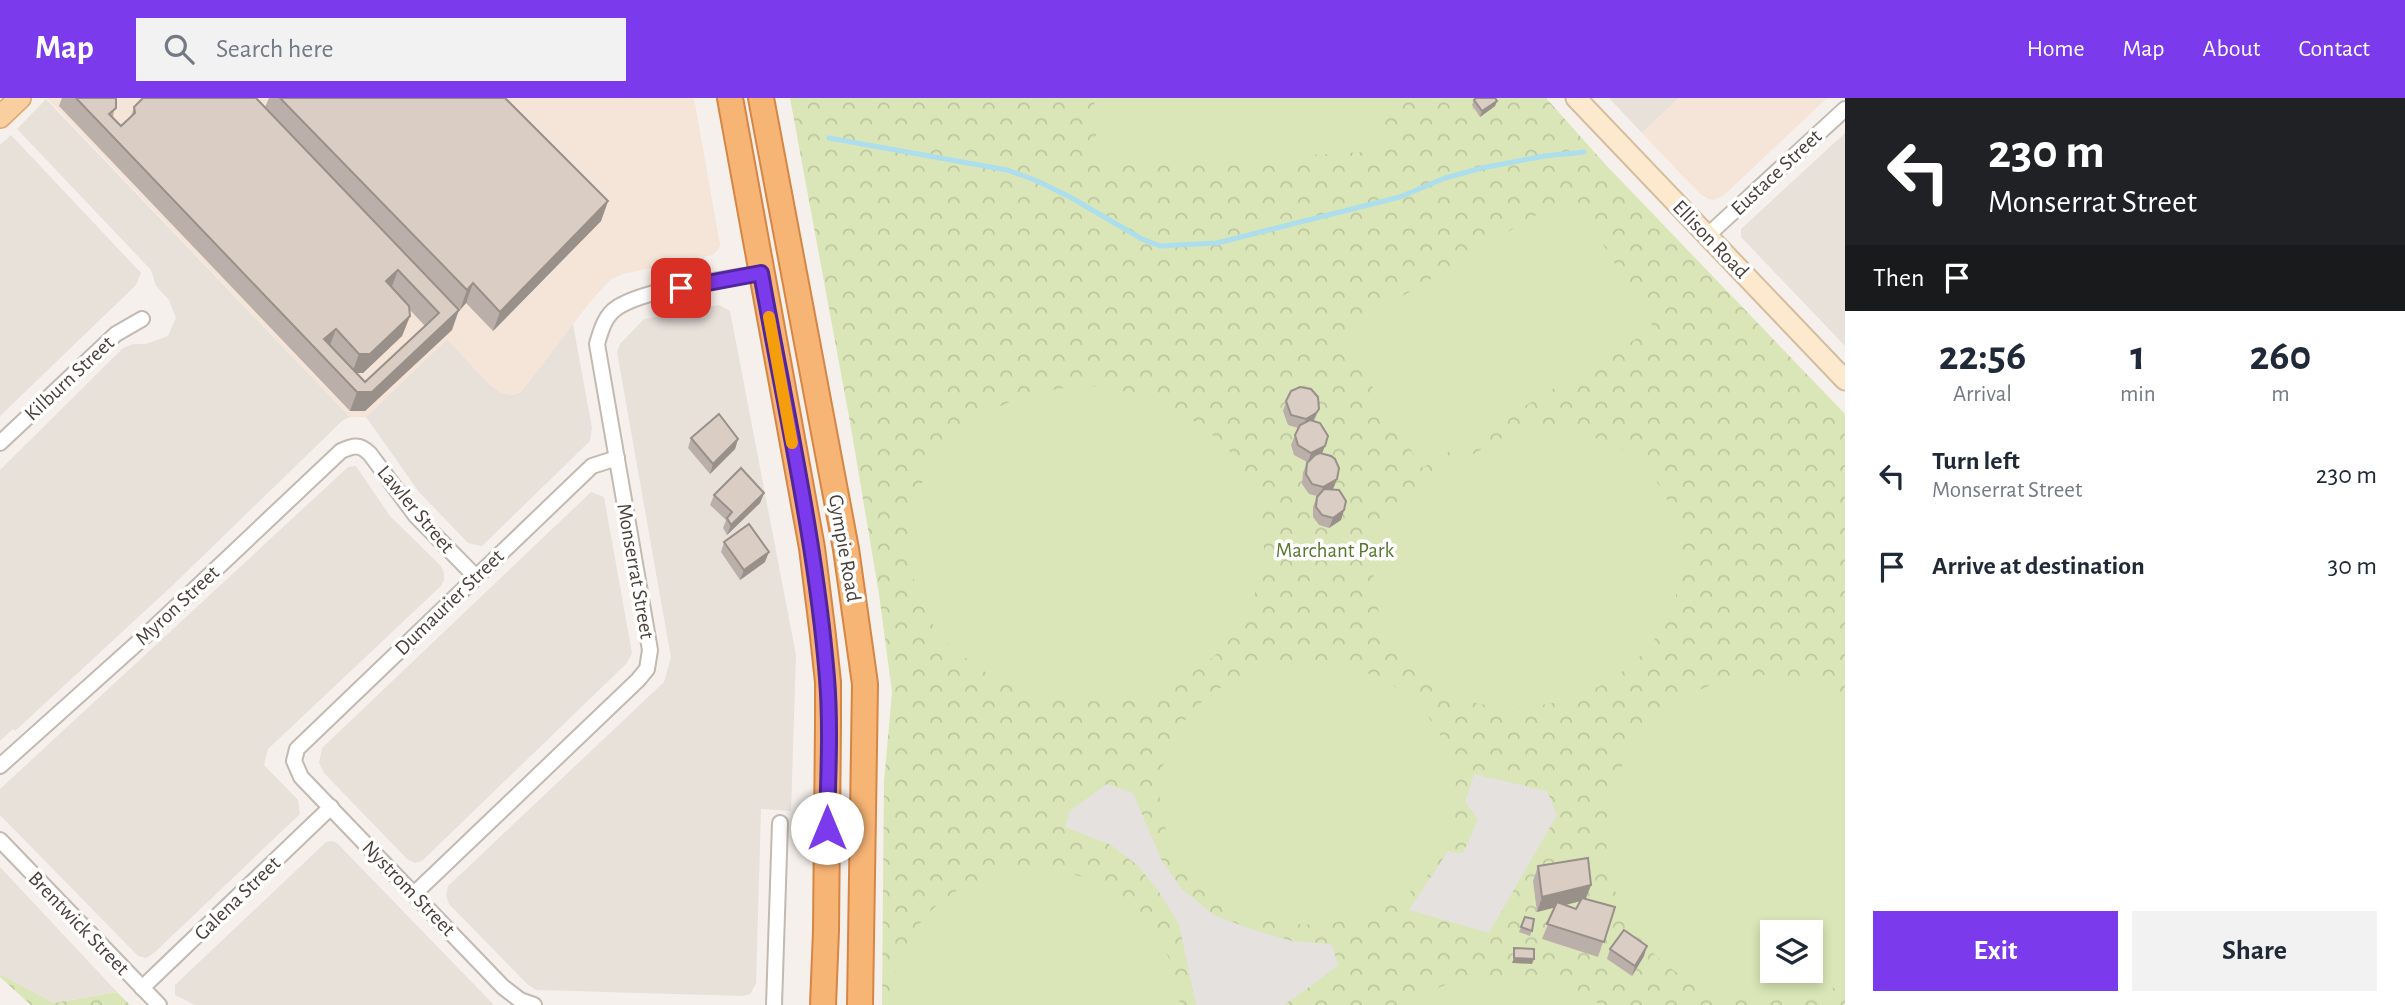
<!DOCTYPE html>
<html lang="en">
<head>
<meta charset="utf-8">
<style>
  :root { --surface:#fff; --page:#f2f2f3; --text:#1f2937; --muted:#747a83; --accent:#7c3aed }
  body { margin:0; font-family:"Alegreya Sans",sans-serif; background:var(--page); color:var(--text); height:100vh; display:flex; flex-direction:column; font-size:26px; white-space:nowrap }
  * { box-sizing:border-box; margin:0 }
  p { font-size:23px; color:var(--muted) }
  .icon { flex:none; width:38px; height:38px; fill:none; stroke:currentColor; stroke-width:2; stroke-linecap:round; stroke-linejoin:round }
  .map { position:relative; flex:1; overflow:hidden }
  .drawer { display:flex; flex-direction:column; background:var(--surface); width:560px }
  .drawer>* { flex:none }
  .top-card { background:#202124; color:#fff; overflow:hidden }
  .controls { position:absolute; left:1760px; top:822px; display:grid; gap:14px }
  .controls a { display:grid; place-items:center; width:63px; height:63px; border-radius:0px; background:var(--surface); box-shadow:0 4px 10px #0003; font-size:35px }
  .pin { position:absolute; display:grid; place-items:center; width:60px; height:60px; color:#fff; margin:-30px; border-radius:14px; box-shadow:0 4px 10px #0006 }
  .me { position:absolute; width:77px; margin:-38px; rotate:0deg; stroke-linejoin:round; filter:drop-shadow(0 0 5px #0008) }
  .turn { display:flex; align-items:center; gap:24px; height:147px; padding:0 28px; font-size:32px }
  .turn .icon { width:91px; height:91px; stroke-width:2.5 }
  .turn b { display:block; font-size:49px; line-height:60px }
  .then { display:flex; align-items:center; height:66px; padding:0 28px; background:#0003; gap:14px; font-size:26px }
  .eta { display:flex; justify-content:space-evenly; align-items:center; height:119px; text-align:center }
  .eta b { font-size:42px; font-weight:600; line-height:49px }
  .button { display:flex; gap:14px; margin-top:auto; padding:14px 28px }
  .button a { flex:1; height:80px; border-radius:0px; background:var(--accent); color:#fff; font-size:28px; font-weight:600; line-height:80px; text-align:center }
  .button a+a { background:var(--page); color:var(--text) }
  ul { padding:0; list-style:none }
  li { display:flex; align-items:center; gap:21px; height:91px; padding:0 28px }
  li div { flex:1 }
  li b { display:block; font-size:26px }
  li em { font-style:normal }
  header { display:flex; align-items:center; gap:42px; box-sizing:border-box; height:98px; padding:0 35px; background:var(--accent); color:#fff }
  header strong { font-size:33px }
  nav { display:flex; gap:38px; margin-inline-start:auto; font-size:24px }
  .search { width:490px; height:63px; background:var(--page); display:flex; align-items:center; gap:18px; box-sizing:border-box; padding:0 24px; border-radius:0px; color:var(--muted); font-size:26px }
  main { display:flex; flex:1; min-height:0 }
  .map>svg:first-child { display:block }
  .residential { fill:#e8e1da }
  .commercial { fill:#f5e4d8 }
  .park { fill:url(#park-crowns); fill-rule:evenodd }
  .garden { fill:#dae6b7; fill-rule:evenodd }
  .parking { fill:#e4e1df }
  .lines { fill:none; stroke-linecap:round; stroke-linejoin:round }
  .stream { stroke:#acdeed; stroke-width:5 }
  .street-casing { stroke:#c3b9b1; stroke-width:18 }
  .secondary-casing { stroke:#d5bda0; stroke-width:23 }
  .primary-casing { stroke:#dea970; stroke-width:24 }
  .highway-casing { stroke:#d58645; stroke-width:28 }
  .street { stroke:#fff; stroke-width:14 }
  .secondary { stroke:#fce9ce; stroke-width:19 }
  .primary { stroke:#f9cfa0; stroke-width:21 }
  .highway { stroke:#f6b475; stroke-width:24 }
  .wall { fill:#bbb0a9; fill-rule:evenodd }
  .shaded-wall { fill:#989089 }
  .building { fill:#d9cdc4; stroke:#989089; stroke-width:2; fill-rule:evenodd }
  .route-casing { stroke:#51269a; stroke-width:18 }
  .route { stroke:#7c3aed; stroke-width:12 }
  .slow { stroke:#f59e0b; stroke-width:12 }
  .labels { text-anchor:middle; stroke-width:7; stroke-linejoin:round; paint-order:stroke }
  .street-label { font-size:21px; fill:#494039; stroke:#fff }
  .park-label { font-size:21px; fill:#58782f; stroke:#fff }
</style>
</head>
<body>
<header>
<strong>Map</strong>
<div class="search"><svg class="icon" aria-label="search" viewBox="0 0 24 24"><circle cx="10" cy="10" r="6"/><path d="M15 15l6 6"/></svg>Search here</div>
<nav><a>Home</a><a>Map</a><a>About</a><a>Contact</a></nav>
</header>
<main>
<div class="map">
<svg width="1845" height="907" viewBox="0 0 1845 907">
  <defs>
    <pattern id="park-crowns" width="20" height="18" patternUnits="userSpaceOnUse" patternTransform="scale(1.75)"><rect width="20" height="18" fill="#dae6b7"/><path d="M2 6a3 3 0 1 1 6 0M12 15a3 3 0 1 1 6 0" fill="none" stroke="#bdc69e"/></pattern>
  </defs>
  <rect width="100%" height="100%" fill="#f5f0eb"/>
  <g class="residential">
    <path d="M1609,0H1679L1642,35Z"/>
    <path d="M46,1L350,319L342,323L173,487L15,633L13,631L0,643V372L123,250L133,246H146L168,238L176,220L169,202L156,188L151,172L17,31Z"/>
    <path d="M1845,35V248L1741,139V131Z"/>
    <path d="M11,37L141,175L136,187L0,318V47Z"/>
    <path d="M719,207L730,213L796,557L791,713L761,711L756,886L750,896L743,898L536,892L527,886L449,806L446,797L448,788L664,584L671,560L617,254L620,246L644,221Z"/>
    <path d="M573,226L592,330L590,343L482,448L468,445L419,394L366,319L447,241L489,286L500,294L511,297L521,294Z"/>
    <path d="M356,368L390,418L441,468L444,475V482L441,488L268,651L264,667L298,702L300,716L154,855L146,860L138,858L0,717V691L348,369Z"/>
    <path d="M591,394L604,399L632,555L627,565L422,763L415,765L407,761L324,675L319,665L322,650Z"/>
    <path d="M332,743L337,745L494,907H195L175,897V887L326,744Z"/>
    <path d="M0,769L117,894L54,905L0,876Z"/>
  </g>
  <g class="commercial">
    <path d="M47,0H694L720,147L718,152L712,157L623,176L610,182L590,204L521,294L511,297L500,295L489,286L447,241L366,319H350Z"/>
    <path d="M1679,0H1827L1723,98L1714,102L1708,101L1698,94L1642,35Z"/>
  </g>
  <g class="park">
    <path d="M790,0H1546L1605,66L1845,316V907H882L884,684L892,594L879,496L850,324ZM1773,835H1811V873H1773Z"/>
    <path d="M0,876L54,905L117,894L130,907H31L0,879Z"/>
  </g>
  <g class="garden">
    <path d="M1094,0H1380L1383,53L1098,69Z"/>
    <path d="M1572,95L1654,230L1422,370L1340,236Z"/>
    <path d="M1092,288C1193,298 1290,373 1258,485C1247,526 1223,557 1186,579C1155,597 1115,605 1079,603C1040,601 1002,588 971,564C961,556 951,549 943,540C895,484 899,393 952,341C990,305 1040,289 1092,288Z"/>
    <path d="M1535,330C1608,332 1667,363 1679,441C1682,462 1681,484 1674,504C1643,592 1534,631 1450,597C1387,572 1356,490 1384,429C1389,418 1395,405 1403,397C1411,389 1425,384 1435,378C1463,362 1490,346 1518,331Z"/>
    <path d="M1298,564C1496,561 1514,813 1319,826C1283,829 1243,818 1214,795C1106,710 1172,574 1298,564Z"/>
    <path d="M1775,576L1806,581L1845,596V885C1804,905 1760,907 1716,894C1587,850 1566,672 1683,601C1711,583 1742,578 1775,576ZM1773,835H1811V873H1773Z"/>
    <path d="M1040,770C1058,773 1076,776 1093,783C1143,803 1177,855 1180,907H889C901,820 953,775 1040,770Z"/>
    <path d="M1509,877L1558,886L1602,907H1402C1436,887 1470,877 1509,877Z"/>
  </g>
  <g class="parking">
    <path d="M1474,676L1547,693L1557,717L1489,835L1409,812L1448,753L1463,755L1478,721L1465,704Z"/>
    <path d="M1107,686L1133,695L1161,761L1182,791L1214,817L1251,831L1292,843L1332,846L1338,868L1284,907H1196L1179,826L1157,791L1137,767L1109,746L1065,729L1070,713Z"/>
  </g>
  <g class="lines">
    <path class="stream" d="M829,40L1007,72L1035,82L1070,99L1142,141L1160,148L1217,145L1400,99L1445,80L1482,70L1544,58L1584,54"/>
    <g class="street-casing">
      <g id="street">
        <path d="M1708,137L1845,11"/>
        <path d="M0,345L116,236L142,221"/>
        <path d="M0,668L144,539L341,353C354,347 360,346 370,356L416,418L476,479"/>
        <path d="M0,742L159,907"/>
        <path d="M414,796L638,582L647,571L650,552L597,246C601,232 605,217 618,209C648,190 724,182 761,175"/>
        <path d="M142,890L331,709"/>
        <path d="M534,907L520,902L503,889L301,679L294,663L297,651L592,368L617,360"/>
        <path d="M774,907L780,725"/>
      </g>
    </g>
    <g class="secondary-casing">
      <path id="secondary" d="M1576,0L1845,282"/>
    </g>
    <g class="primary-casing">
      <path id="primary" d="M0,19L20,0"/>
    </g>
    <g class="highway-casing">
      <g id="highway">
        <path d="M730,0L812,450L823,538L828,584V626L826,833L823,907"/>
        <path d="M761,0L846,451L865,586L860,907"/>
      </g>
    </g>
    <use href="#street" class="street"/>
    <use href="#secondary" class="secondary"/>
    <use href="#primary" class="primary"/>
    <use href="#highway" class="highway"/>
  </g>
  <g class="wall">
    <path d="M62,0H116L113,20L121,28L131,18L134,9H265L269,0H505L608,103L601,123L493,233L466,205L460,212L354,103L452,232L365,313H350L59,8ZM409,211L425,228L365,284L356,275H363L402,238L410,218Z"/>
    <path d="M1474,2L1497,3L1495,8L1480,19L1472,7Z"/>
    <path d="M1286,303L1319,311L1314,323L1322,356L1333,391H1332L1344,412L1341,422L1329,430L1319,427L1313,419V409L1317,398L1309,396L1302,386L1303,375L1307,364L1294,357L1291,347L1298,330L1288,327L1283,313Z"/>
    <path d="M691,340L738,341L735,351L710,376L688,350Z"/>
    <path d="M764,395L760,405L727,437L723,430L726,422L710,407L714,397Z"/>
    <path d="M724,444L765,464L740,482L721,454Z"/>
    <path d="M1538,768L1591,787L1586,801L1615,809L1598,859L1542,841L1555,809L1537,814L1533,783ZM1580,803L1576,811L1565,807Z"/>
    <path d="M1525,819L1532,833L1530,838L1519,834Z"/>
    <path d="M1610,851L1644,858L1632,878L1607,861Z"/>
  </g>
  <g class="shaded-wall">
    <path d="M1497,3L1495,8L1480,19L1482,13Z"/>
    <path d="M608,103L601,123L493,233L500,214Z"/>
    <path d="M398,172L391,191L386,183Z"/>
    <path d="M473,185L466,205L460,212L467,192Z"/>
    <path d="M459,212L452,232L365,313H350L357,294Z"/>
    <path d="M410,218L402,238L363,275H352L359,256Z"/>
    <path d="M336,231L329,250L324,241Z"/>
    <path d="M1319,311L1312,325L1303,331L1306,321Z"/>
    <path d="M738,341L735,351L710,376L713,366Z"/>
    <path d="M1325,348L1321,358L1308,365L1311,355Z"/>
    <path d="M1337,381L1333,391L1320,399L1323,389Z"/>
    <path d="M764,395L760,405L727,437L731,427Z"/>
    <path d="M1344,412L1341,422L1329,430L1333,420Z"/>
    <path d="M769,454L765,464L740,482L744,472Z"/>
    <path d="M1591,787L1585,802L1537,814L1542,799Z"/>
    <path d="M1647,848L1644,858L1632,878L1635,868Z"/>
    <path d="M1514,860L1534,861L1532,866L1512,865Z"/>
  </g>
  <g class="building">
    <path d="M76,0H116V10L109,16L121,28L135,15L134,9L143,0H256L459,212L372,294H357ZM398,172L439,215L365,284L324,241L336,231L359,256H370L410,218L409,208L386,183Z"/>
    <path d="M280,0H505L608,103L500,214L473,185L467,192Z"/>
    <path d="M1476,0H1495L1497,3L1482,13L1474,2Z"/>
    <path d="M1300,289L1311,291L1318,299L1319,311L1316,315L1306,321L1291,317L1286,303L1291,293Z"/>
    <path d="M719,316L738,341L713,366L691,340Z"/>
    <path d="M1310,322L1320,325L1328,338L1325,348L1311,355L1298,347L1295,337L1300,327Z"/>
    <path d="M1320,355L1331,358L1335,361L1339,370L1337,381L1323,389L1312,386L1306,376L1307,365L1315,357Z"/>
    <path d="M741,370L764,395L731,427L727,420L732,414L714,397Z"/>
    <path d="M1324,391L1339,392L1346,403L1344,412L1333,420L1322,417L1316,409L1317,399Z"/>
    <path d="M749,426L769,454L744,472L724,444Z"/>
    <path d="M1588,760L1591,787L1542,799L1538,768Z"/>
    <path d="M1582,800L1615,809L1604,844L1547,826L1557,804L1576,811Z"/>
    <path d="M1525,819L1534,821L1532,833L1521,829Z"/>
    <path d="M1624,832L1647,848L1635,868L1610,851Z"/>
    <path d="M1514,850L1534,851V861L1514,860Z"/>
  </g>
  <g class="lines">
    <g class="route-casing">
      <path id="route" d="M681,190L761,175C785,310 816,444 827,580C831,630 828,680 827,730"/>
    </g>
    <use href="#route" class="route"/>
    <path class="slow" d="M769,219L792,345"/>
  </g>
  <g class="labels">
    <g class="street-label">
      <text transform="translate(1776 74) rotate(-43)" y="7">Eustace Street</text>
      <text transform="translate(1711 141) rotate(46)" y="7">Ellison Road</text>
      <text transform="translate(69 280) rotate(-43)" y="7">Kilburn Street</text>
      <text transform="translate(416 411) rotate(50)" y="7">Lawler Street</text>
      <text transform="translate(845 450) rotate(80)" y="7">Gympie Road</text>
      <text transform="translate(636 473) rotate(80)" y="7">Monserrat Street</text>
      <text transform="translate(449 504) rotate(-44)" y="7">Dumaurier Street</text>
      <text transform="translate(177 507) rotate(-43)" y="7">Myron Street</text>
      <text transform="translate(409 790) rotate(46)" y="7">Nystrom Street</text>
      <text transform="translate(237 800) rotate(-44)" y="7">Galena Street</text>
      <text transform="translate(79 825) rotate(46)" y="7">Brentwick Street</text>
    </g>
    <g class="park-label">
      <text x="1335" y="459">Marchant Park</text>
    </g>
  </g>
</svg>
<div class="controls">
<a><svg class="icon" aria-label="layers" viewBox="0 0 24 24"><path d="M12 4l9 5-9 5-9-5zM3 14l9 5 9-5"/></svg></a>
</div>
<div class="pin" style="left:681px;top:190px;background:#d93025"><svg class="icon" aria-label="arrive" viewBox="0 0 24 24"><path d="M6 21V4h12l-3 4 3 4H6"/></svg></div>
<svg class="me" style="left:827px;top:730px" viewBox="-20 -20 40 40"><circle r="19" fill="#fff"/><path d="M0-13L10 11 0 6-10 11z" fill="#7c3aed"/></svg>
</div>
<section class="drawer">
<div class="top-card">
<div class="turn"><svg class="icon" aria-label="left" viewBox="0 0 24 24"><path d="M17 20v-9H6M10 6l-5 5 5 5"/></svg><div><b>230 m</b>Monserrat Street</div></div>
<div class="then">Then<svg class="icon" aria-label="arrive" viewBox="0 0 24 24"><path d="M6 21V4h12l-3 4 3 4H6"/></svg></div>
</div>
<div class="eta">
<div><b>22:56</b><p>Arrival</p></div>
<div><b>1</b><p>min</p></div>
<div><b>260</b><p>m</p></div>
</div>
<ul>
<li><svg class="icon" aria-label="left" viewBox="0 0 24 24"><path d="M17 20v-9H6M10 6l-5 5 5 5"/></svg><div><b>Turn left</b><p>Monserrat Street</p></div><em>230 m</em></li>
<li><svg class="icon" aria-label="arrive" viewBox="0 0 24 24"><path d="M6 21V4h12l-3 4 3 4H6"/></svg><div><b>Arrive at destination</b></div><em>30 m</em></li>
</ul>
<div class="button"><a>Exit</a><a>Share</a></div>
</section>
</main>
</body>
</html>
